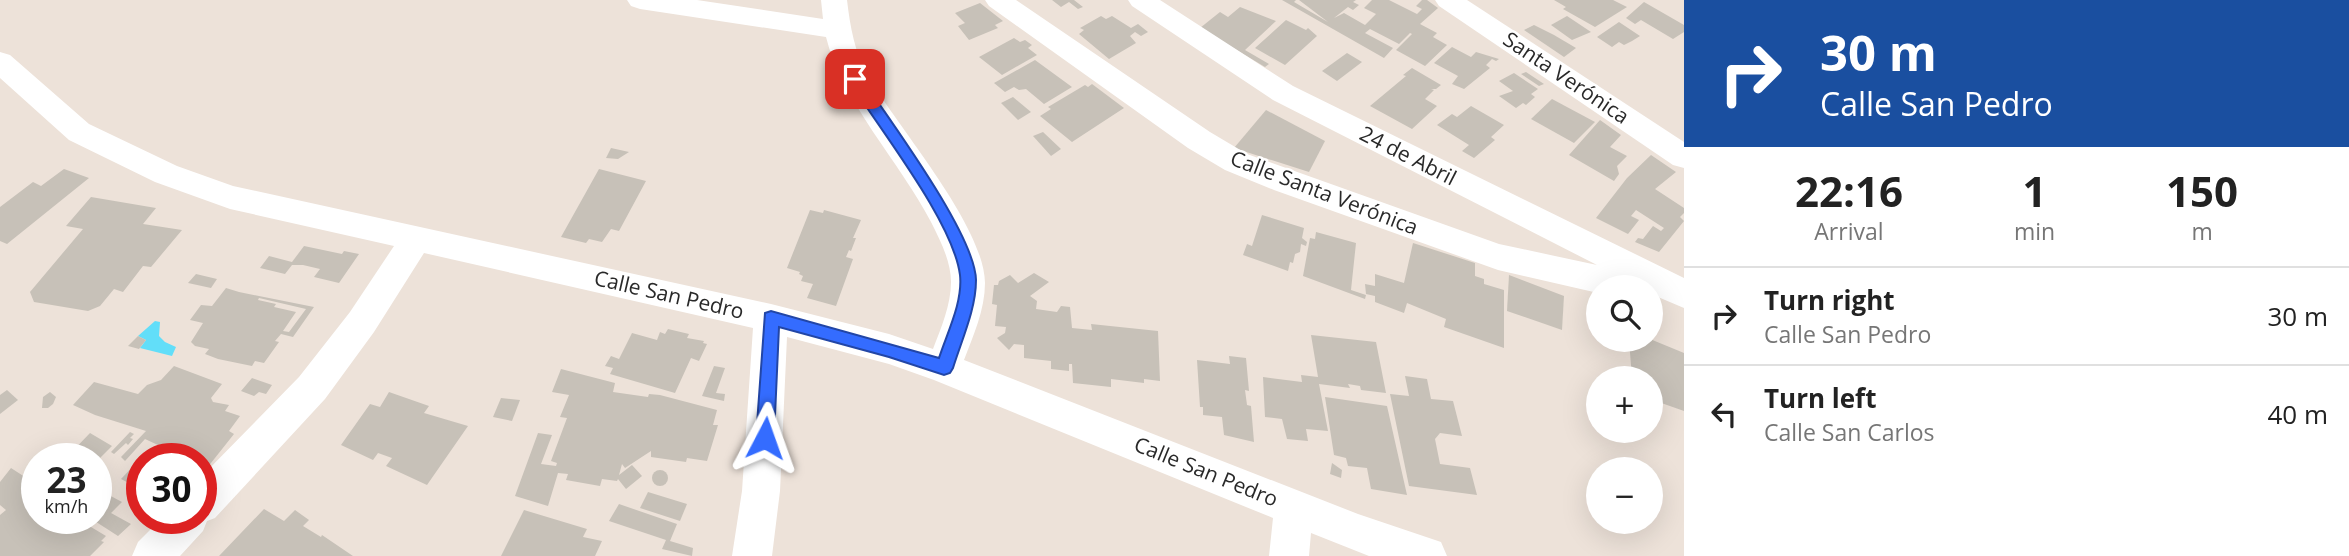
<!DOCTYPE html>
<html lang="en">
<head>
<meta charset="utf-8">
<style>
  :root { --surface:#fff; --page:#f6f6f6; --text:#222; --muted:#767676; --line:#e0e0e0 }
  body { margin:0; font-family:"Open Sans",sans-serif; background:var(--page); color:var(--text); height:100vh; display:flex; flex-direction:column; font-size:26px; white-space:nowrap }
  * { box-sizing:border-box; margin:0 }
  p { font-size:23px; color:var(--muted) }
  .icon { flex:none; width:38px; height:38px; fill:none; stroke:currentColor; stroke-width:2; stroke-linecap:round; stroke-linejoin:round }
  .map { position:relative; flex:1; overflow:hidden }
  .side { display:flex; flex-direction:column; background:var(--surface); width:665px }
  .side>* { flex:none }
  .hud { background:#1a4fa0; color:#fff; overflow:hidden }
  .tools { position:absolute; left:1586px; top:275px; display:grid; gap:14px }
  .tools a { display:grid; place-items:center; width:77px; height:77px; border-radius:50%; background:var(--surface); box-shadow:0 7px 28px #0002; font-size:35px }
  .speed { position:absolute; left:21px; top:443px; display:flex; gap:14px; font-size:35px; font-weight:700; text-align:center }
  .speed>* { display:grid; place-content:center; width:91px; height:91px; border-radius:50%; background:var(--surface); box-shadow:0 7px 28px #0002; line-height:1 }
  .speed small { font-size:18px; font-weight:400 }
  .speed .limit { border:10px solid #d22; background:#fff; color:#111 }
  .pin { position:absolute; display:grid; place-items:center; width:60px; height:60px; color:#fff; margin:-30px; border-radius:14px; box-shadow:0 4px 10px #0006 }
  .me { position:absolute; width:77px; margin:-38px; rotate:4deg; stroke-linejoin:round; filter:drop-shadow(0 0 5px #0008) }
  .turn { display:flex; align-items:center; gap:24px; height:147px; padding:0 21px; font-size:32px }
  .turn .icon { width:91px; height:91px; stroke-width:2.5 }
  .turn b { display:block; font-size:49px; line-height:60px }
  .eta { display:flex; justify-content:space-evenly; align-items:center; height:119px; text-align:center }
  .eta b { font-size:42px; font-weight:700; line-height:49px }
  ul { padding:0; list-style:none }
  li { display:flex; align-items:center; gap:21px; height:98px; padding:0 21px; border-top:2px solid var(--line) }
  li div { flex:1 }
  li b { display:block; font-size:26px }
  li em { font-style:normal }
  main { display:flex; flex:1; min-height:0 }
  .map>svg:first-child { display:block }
  .water { fill:#62def9 }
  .building { fill:#c7c1b8; fill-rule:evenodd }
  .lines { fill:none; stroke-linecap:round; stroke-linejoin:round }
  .minor { fill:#fff; fill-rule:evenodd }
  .route { fill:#346cff; stroke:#2246a6; stroke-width:2 }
  .labels { text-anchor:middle; stroke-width:5; stroke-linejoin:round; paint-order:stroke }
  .street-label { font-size:21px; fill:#292929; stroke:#fff }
</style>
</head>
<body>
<main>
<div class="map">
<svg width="1684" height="556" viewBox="0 0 1684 556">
  <rect width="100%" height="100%" fill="#ede2d9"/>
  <path class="water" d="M155,321L160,322L159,336L165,342L176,347L172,356L140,348L146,340L138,336Z"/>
  <g class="building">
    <path d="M1052,0H1074L1083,7L1078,9L1069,2L1061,7Z"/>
    <path d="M1282,0H1296L1294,2L1328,22L1299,0H1356L1353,2L1359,5L1353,10L1348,7L1334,18L1344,13L1365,25L1376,14L1364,8L1372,0H1389L1417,14L1422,9L1416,6L1422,0H1427L1438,8L1420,24L1437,33L1433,37L1447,45L1425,66L1396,50L1412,34L1410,33L1399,44L1370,29L1365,33L1393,48L1384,58Z"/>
    <path d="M1554,0H1613L1627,7L1595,27L1563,9L1566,7Z"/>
    <path d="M1644,2L1684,25V32L1673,39L1641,20L1635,24L1626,18Z"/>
    <path d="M980,3L1003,21L995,25L998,28L969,40L958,26L965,23L955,13Z"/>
    <path d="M1240,7L1276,21L1245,50L1269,64L1265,67L1200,28L1220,12L1228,17Z"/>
    <path d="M1101,16L1106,19L1112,16L1131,28L1138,24L1148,32L1141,36L1135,32L1130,36L1136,43L1109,59L1079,34L1084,30L1080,28Z"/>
    <path d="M1567,16L1591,32L1572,40L1551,25Z"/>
    <path d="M1286,20L1306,30L1308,28L1317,36L1285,65L1255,48Z"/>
    <path d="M1619,22L1640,36L1632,41L1624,45L1619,42L1612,47L1597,37Z"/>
    <path d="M1534,25L1554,35L1576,48L1564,57L1524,30Z"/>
    <path d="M1014,38L1020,42L1025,40L1032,45L1028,48L1037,55L1002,75L979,57Z"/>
    <path d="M1452,47L1471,57L1476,52L1499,59L1496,61L1492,59L1486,65L1490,68L1464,89L1452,84L1458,76L1434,63Z"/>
    <path d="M1347,53L1362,62L1337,81L1322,71Z"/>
    <path d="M1035,60L1072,87L1044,104L1026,89L1019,90L1014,87L1005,92L994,83Z"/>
    <path d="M1412,68L1441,85L1436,89H1431L1434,90L1425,99L1437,106L1412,129L1370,106L1406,76L1403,75Z"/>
    <path d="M1526,72L1544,84L1539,86L1521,74Z"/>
    <path d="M1514,73L1538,89L1531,94L1535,97L1526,105L1523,103L1516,108L1499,96L1513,91L1499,81Z"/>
    <path d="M1092,84L1124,108L1072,142L1040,116L1051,109L1048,107L1085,85L1088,87Z"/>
    <path d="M1013,97L1031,112L1018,120L1001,103Z"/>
    <path d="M1552,99L1595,122L1574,143L1531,119Z"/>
    <path d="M1471,106L1504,125L1491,137L1495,140L1474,158L1462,151L1469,145L1437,125L1452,114L1457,117Z"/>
    <path d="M1266,110L1325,141L1309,172L1234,148Z"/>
    <path d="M1600,120L1621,135L1610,147L1627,156L1617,166L1619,174L1614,181L1569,155Z"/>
    <path d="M1043,132L1061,149L1051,156L1033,136Z"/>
    <path d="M611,148L629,152L618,159L606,158Z"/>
    <path d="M1651,155L1676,172L1655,189L1684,208V213L1680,217L1684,221L1659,252L1635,242L1638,238L1643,239L1653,226L1661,231L1664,228L1636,210L1631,216L1639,220L1628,234L1596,218L1627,178Z"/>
    <path d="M64,169L89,178L7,244L0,241V207L33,182L41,186Z"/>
    <path d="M599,169L646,181L619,231L611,229L602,242L589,239L586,243L561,237Z"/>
    <path d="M91,197L156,208L143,224L182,230L151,267L143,266L123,292L114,289L100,306L88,311L34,302L30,292L83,229L66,226Z"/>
    <path d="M810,210L823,213L824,210L861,220L853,238H856L851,251L849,250L846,257L853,259L836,306L807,298L813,284L801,281L803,276L799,274L800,272L787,268Z"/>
    <path d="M1262,215L1304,228L1302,238L1307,242L1306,246L1301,244L1300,252L1295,254L1293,263L1290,262L1288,271L1243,255L1247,244L1252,246Z"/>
    <path d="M1316,232L1356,243L1351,290L1366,295L1365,299L1303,276L1310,238L1315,239Z"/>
    <path d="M1413,243L1475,263V276L1484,279V284L1504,290V348L1444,327L1446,319L1407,303L1404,313L1375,302V296L1366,294L1365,284L1375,286V274L1404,283Z"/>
    <path d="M304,246L342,254L344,251L359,254L339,283L314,277L320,269L303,265H292L285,274L260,268L269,256L292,262Z"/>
    <path d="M1034,273L1049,282L1030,296L1037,301L1036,309L1057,312L1061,306L1070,307L1072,328L1092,330L1091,324L1158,331L1160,381L1144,379V383L1111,379V387L1073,383L1072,364H1069V371L1051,369V361L1024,358V345L1014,344L1009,350L997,338L1005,333L1006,327L995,326L997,305L992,304L994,285H998L999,281L1010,275L1018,283Z"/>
    <path d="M196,274L217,279L211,288L188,283Z"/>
    <path d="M1509,275L1564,296L1562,330L1507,311Z"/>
    <path d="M226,288L239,292L314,307L293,337L281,334L275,341L279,342L264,363L255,361L252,366L218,359L205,354L209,349L195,346L191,342L203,323L190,320L201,305L212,306ZM259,298L306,309L289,332L283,331L296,312L274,307L276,304L258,300Z"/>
    <path d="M668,329L689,334L687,338L704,341L703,343L707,344L699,361L691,358L675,393L610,374L613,368L605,366L611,356L619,359L632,333L657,340L660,332L665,334Z"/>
    <path d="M1311,335L1376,342L1386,393L1361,390L1360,386L1348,384L1350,388L1319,384L1328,431L1306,429L1308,441L1287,439L1282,419L1265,417L1263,377L1302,382L1301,375L1318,377Z"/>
    <path d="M138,336L146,340L139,349L128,346Z"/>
    <path d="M1650,339L1684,353V411L1650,399V378H1632L1629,340Z"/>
    <path d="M1229,356L1246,358L1249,391L1245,390L1247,405L1251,406L1254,442L1224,435L1222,417L1203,415V407H1200L1197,360L1230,364Z"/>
    <path d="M174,366L222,384L211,398L213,402L229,405L225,411L240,416L229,431L234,434L207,468L201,466V458H186L145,439L125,461L121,457L146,431L95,415L73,405L94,382L138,394L147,385L161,380Z"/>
    <path d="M714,366L725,368L716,393L725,394L724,401L702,396Z"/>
    <path d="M561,369L615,383L613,392L648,397L649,394L660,395L717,410L713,425H718L707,461L687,458L686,462L651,457V451L625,468L622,464L619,475L632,465L642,476L626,489L618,479L617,481L602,479L600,486L566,480L568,474L558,473L548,506L515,496L538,433L552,435L541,464L556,466L557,463L551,461L567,418L560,417L569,395L552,392Z"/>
    <path d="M1405,376L1427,379L1431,399L1453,401L1462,436L1440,433L1435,439L1440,464L1470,468L1477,495L1409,486L1390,394L1409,396Z"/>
    <path d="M252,378L272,385L266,394L259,392L254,396L241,391Z"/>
    <path d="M7,390L18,400L0,414V395Z"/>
    <path d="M50,392L56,397L53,404L48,408H42L43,397Z"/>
    <path d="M389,392L429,406L424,413L468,426L427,485L386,466L392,458L378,453L373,460L341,445L370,404L380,407Z"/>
    <path d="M1325,397L1387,406L1407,495L1371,489L1367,468L1348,466L1346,458L1334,455Z"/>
    <path d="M501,398L520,400L512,421L493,417Z"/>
    <path d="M130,432L134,434L130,438L133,439L128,445L126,443L114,454L111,452Z"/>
    <path d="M90,433L112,446L96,462V458H66Z"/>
    <path d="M136,463L142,466L140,489L121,479Z"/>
    <path d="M1332,463L1342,470L1341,478L1330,474Z"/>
    <path d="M11,468L31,481L27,484L37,491V518H76L106,536L101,541L104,542L90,556H0V515L6,510L0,505V482Z"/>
    <circle cx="660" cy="478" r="8"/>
    <path d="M648,492L687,504L680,521L640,508Z"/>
    <path d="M107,494L122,502L111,513L131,524L118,536L90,518H96V513L105,502L102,500Z"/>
    <path d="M619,504L677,524L670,541L693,548L692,556L662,549L666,540L609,521Z"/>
    <path d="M264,509L284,521L295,510L309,520L303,526L321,537L322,535L353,556H219Z"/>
    <path d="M524,510L587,529L583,537L602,541L595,556H501Z"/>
  </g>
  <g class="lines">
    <g class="minor">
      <path d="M627,0H697L823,19L821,0H847C850,26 855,54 868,76C898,128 984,225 985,283C985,310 973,336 964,360L1358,514L1441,542L1447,556H1369L1311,533L1309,556H1269L1273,518L934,380L889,364L787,337L780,491L772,556H732L742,491L753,328L424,253L374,332L325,399L215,518L207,521L203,531L180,556H132L138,542L162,518H201V477L299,377L350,312L394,246L230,209L155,182L69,140L0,78V52L10,55L89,124L177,166L233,186L771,304L889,334L933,349C941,328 951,305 951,282C951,261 940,240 931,222C900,162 842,102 826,37L640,9L631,6Z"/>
      <path d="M985,0H1016L1210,132L1247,154L1499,244L1597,265L1273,100L1132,6L1128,0H1160L1293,86L1684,278V308L1658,297L1650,300V287H1598V293L1498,270L1274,190L1225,170L1188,148L989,6Z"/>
      <path d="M1435,0H1467L1684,142V168L1673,165L1439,6Z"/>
    </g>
  </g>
  <path class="route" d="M855,74L860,76C888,118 975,234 976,280C976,309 962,339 953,368L950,373L944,375L889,357L779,327L774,438L771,444L765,447L758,444L756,438L765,313L771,311L939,358C947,333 963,302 960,275C953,221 879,129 848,79Z"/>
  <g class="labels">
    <g class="street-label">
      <text transform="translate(1566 78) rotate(34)" y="7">Santa Verónica</text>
      <text transform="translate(1408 156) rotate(27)" y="7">24 de Abril</text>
      <text transform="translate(1324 193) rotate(21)" y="7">Calle Santa Verónica</text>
      <text transform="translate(669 295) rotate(13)" y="7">Calle San Pedro</text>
      <text transform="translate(1206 472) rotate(22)" y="7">Calle San Pedro</text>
    </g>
  </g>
</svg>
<div class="tools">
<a><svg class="icon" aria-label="search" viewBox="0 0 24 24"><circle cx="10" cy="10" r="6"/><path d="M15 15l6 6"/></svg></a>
<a>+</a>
<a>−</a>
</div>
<div class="speed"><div>23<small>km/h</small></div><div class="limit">30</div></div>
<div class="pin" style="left:855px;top:79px;background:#d93025"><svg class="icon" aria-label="arrive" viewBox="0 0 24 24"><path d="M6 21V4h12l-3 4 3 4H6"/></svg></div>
<svg class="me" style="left:765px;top:438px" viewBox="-20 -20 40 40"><path d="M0-17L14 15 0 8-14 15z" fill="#346cff" stroke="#fff" stroke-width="4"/></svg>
</div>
<section class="side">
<div class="hud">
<div class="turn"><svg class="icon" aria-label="right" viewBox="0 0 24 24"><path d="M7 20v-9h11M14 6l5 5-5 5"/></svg><div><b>30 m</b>Calle San Pedro</div></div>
</div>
<div class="eta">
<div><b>22:16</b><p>Arrival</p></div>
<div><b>1</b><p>min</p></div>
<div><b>150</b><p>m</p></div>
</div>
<ul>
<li><svg class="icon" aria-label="right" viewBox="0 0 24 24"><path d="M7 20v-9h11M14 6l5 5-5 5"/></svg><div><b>Turn right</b><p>Calle San Pedro</p></div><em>30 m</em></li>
<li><svg class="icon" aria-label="left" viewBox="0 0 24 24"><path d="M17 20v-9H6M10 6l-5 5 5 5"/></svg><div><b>Turn left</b><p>Calle San Carlos</p></div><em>40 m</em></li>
</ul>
</section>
</main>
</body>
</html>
